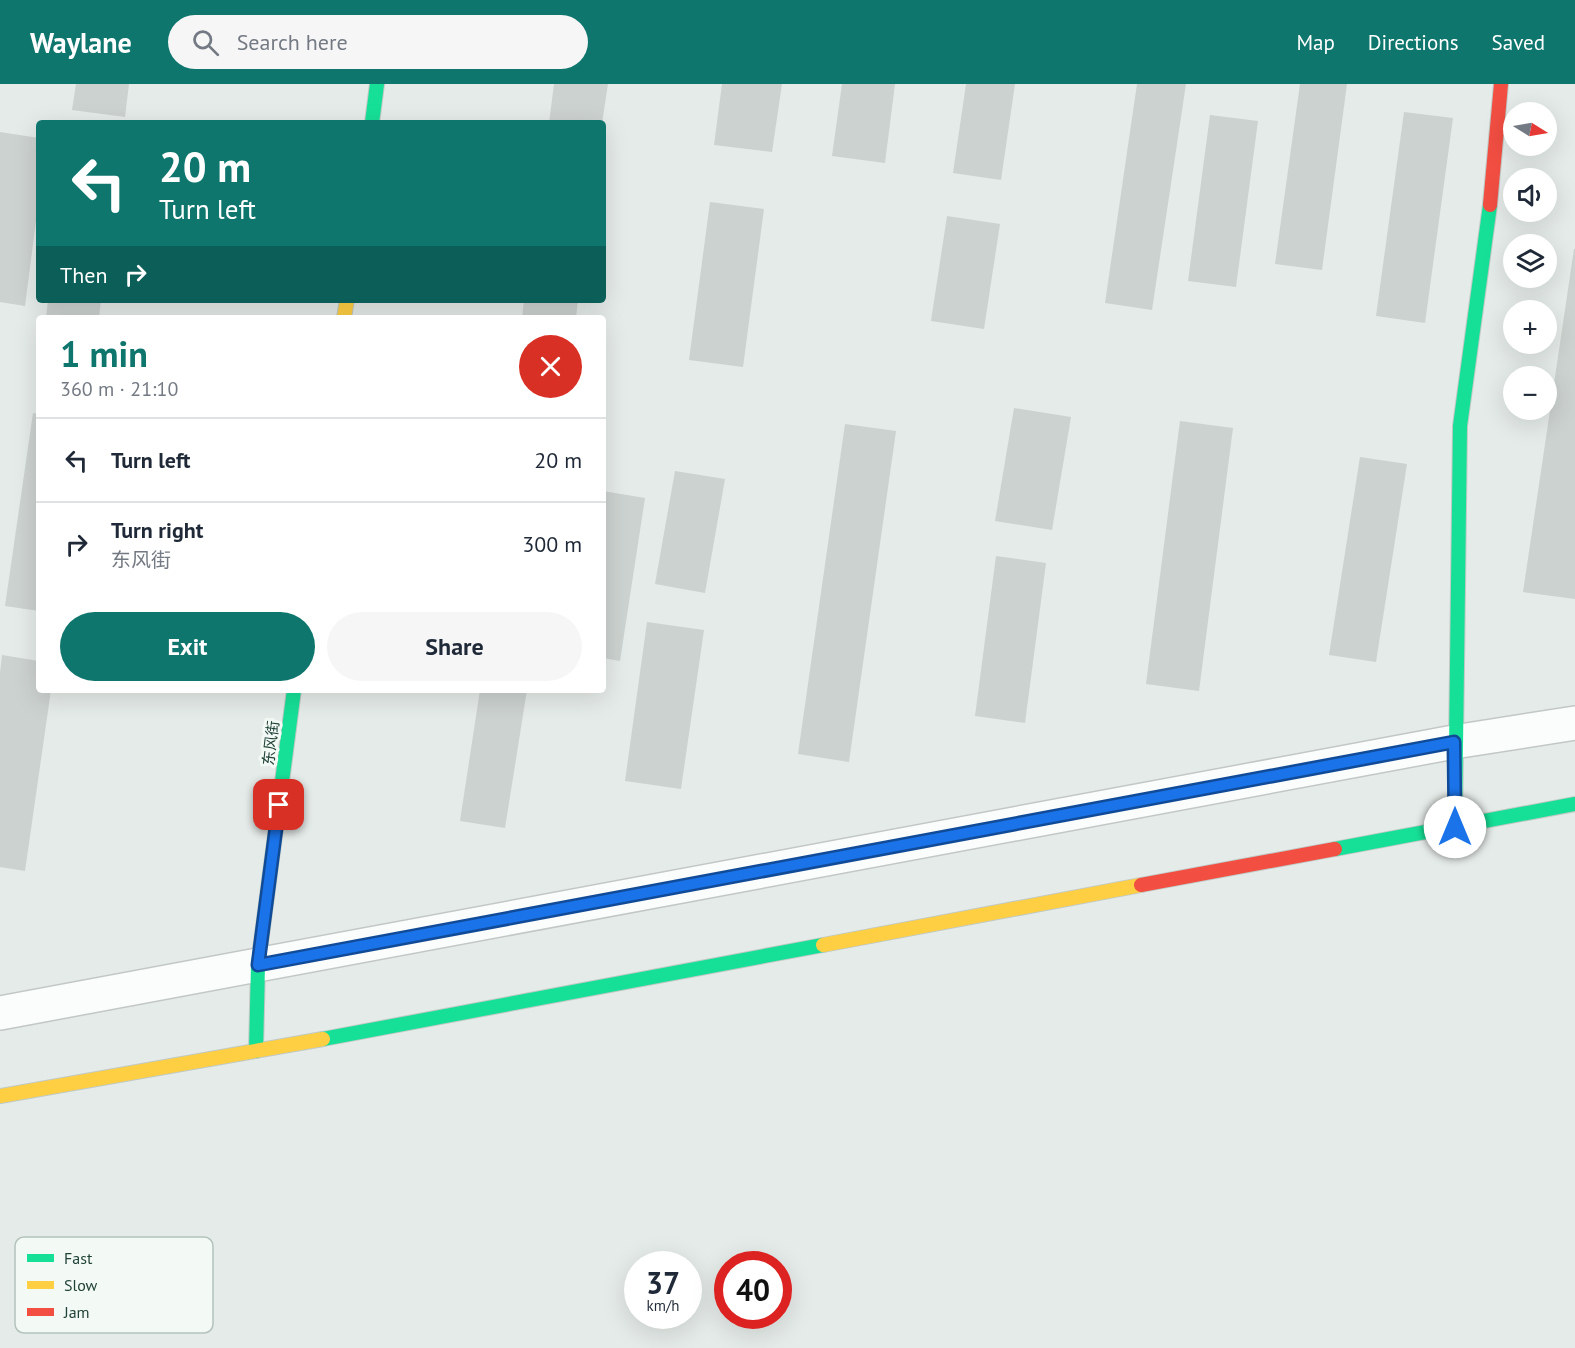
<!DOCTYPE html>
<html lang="en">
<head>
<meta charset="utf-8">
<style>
  :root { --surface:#fff; --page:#f6f6f7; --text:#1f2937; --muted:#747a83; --line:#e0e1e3; --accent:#0f766e }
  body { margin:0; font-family:"PT Sans","Noto Sans SC",sans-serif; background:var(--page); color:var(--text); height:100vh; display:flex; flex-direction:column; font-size:22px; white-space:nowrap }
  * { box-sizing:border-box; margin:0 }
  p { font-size:20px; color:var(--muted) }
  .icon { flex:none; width:33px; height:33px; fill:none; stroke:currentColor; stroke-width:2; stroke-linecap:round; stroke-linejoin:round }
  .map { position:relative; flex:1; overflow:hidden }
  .drawer { position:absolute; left:36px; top:231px; width:570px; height:378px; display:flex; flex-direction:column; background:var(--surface); border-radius:6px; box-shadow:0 6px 24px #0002 }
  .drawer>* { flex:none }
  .top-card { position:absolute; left:36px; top:36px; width:570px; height:183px; border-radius:6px; box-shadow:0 6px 24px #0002; background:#0f766e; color:#fff; overflow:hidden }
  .needle { width:39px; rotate:101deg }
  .fabs { position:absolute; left:1503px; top:18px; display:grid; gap:12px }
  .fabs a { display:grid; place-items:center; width:54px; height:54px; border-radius:50%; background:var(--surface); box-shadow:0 6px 24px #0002; font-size:30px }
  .speed { position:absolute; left:624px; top:1167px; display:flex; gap:12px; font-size:30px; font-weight:700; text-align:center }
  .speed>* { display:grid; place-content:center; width:78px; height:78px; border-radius:50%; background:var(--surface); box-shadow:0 6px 24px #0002; line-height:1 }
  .speed small { font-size:15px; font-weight:400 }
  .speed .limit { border:9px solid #d22; background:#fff; color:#111 }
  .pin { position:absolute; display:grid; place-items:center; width:51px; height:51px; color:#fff; margin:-26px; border-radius:12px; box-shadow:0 3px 9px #0006 }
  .me { position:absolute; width:66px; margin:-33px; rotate:0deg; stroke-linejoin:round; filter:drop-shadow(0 0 4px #0008) }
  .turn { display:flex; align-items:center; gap:21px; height:126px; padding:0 24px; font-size:27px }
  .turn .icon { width:78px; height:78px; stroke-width:2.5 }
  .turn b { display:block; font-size:42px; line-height:51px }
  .then { display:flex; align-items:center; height:57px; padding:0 24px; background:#0003; gap:12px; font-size:22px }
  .round { display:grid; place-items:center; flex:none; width:63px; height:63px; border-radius:32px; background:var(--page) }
  .summary { display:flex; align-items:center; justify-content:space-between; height:102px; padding:0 24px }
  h1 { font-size:36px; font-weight:600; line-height:45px; color:var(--accent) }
  .cta { display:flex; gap:12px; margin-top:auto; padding:12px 24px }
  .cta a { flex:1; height:69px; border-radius:36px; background:var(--accent); color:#fff; font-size:24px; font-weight:600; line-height:69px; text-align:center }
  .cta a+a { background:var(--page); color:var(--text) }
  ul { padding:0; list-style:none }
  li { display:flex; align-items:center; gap:18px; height:84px; padding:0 24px; border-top:2px solid var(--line) }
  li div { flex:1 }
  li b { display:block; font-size:22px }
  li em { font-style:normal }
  header { display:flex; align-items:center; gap:36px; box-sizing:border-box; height:84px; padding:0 30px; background:var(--accent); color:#fff }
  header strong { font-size:28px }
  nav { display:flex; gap:33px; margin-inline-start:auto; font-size:21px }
  .search { width:420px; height:54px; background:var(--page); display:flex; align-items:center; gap:15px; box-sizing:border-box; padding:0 21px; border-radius:33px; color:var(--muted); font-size:22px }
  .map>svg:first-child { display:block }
  .building { fill:#ccd2cf }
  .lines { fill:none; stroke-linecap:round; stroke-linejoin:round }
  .street-casing { stroke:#c2c8c5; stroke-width:36 }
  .fast-casing { stroke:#c0c9c5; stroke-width:16 }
  .slow-casing { stroke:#c0c9c5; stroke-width:16 }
  .jam-casing { stroke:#c0c9c5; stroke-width:16 }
  .street { stroke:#fbfcfc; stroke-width:33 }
  .fast { stroke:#16e098; stroke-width:14 }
  .slow { stroke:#ffcf43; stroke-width:14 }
  .jam { stroke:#f24e42; stroke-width:14 }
  .route-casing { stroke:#114b97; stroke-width:15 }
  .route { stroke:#1a73e8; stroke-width:10 }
  .labels { text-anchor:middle; stroke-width:6; stroke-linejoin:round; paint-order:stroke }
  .street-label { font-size:15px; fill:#204136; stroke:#f3faf6 }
  .key { fill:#f3faf6; stroke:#b4c2bc; stroke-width:1.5 }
  .key-label { font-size:16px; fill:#204136 }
</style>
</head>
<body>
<header>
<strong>Waylane</strong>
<div class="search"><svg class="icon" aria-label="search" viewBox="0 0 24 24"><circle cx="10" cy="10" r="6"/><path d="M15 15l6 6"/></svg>Search here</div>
<nav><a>Map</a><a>Directions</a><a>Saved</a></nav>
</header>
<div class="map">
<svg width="1575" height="1264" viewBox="0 0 1575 1264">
  <rect width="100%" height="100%" fill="#e5ebe8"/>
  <g class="building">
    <path d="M76,0H129L125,33L72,26Z"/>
    <path d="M554,0H608L602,39H549Z"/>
    <path d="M722,0H782L772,68L714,61Z"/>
    <path d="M842,0H895L885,79L832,72Z"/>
    <path d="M966,0H1015L1001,96L953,89Z"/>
    <path d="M1137,0H1186L1152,226L1105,219Z"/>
    <path d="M1300,0H1347L1322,186L1275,180Z"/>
    <path d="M1404,28L1453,34L1425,239L1376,232Z"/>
    <path d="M1210,31L1258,37L1236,203L1188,197Z"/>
    <path d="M0,48L39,54V114L25,222L0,218Z"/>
    <path d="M710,118L764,125L743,283L689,276Z"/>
    <path d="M947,132L1000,140L984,245L931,237Z"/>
    <path d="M1574,165H1575V515L1523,508Z"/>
    <path d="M48,216H101L99,234H46Z"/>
    <path d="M524,216H578L576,234H522Z"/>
    <path d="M1014,324L1071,333L1052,446L995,437Z"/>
    <path d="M33,329L39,330V527L5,522Z"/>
    <path d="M1180,337L1233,344L1199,607L1146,600Z"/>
    <path d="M845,340L896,347L849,678L798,670Z"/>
    <path d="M1360,373L1407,380L1376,578L1329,571Z"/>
    <path d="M675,387L725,395L705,509L655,500Z"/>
    <path d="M603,407L645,414L620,577L603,574Z"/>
    <path d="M996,472L1046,479L1025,639L975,632Z"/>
    <path d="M647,538L704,546L681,705L625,697Z"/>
    <path d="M2,571L39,577V606H51L25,787L0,783V589Z"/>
    <path d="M480,606H527L505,744L460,737Z"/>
  </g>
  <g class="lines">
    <g class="street-casing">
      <path id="street" d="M0,929L1454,658L1575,639"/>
    </g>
    <g class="fast-casing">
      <g id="fast">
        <path d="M372,39L377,0"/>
        <path d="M1455,743L1460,342L1490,121"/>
        <path d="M1335,765L1575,720"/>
        <path d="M323,955L823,861"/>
        <path d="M256,967L258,881L294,606"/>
      </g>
    </g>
    <g class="slow-casing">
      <g id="slow">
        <path d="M344,234L347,216"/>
        <path d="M823,861L1141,801"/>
        <path d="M0,1012L323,955"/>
      </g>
    </g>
    <g class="jam-casing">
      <g id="jam">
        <path d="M1490,121L1501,0"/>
        <path d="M1141,801L1335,765"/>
      </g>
    </g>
    <use href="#street" class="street"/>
    <use href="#fast" class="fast"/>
    <use href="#slow" class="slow"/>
    <use href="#jam" class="jam"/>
  </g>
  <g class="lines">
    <g class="route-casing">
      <path id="route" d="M279,721L258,881L1454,658L1455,743"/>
    </g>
    <use href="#route" class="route"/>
  </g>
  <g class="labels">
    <g class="street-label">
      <text transform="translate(271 659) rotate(-83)" y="5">东风街</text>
    </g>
  </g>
  <rect x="15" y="1153" width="198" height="96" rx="9" class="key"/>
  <rect x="27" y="1170" width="27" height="8" fill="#16e098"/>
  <rect x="27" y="1197" width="27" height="8" fill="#ffcf43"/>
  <rect x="27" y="1224" width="27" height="8" fill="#f24e42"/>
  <g class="key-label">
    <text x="64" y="1180">Fast</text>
    <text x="64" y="1207">Slow</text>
    <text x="64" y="1234">Jam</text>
  </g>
</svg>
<div class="fabs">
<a><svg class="needle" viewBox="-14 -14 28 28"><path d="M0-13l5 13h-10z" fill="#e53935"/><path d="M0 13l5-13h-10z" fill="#747a83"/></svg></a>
<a><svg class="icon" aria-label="sound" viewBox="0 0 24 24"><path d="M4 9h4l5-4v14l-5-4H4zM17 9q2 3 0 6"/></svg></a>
<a><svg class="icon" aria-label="layers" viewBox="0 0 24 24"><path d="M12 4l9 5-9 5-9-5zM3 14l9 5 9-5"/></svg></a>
<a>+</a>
<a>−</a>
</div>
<div class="speed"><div>37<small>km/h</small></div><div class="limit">40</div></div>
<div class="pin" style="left:279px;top:721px;background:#d93025"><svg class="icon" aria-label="arrive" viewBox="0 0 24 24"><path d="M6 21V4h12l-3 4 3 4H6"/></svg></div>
<svg class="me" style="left:1455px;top:743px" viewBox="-20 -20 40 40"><circle r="19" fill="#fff"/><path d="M0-13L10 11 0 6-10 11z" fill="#1a73e8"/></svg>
<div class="top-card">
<div class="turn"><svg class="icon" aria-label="left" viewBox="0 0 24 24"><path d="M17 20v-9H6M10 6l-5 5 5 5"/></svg><div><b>20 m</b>Turn left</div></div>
<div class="then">Then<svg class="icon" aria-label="right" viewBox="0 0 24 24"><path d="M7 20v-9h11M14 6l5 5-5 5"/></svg></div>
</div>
<section class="drawer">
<div class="summary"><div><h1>1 min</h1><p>360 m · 21:10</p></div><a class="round" style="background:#d93025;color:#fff"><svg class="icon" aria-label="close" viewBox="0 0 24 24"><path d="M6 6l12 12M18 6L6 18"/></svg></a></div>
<ul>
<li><svg class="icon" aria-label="left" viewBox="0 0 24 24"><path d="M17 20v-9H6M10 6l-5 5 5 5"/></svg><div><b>Turn left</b></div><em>20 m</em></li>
<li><svg class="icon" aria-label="right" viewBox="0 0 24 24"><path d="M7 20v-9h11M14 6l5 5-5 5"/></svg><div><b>Turn right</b><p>东风街</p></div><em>300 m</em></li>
</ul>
<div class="cta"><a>Exit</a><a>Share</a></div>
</section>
</div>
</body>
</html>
